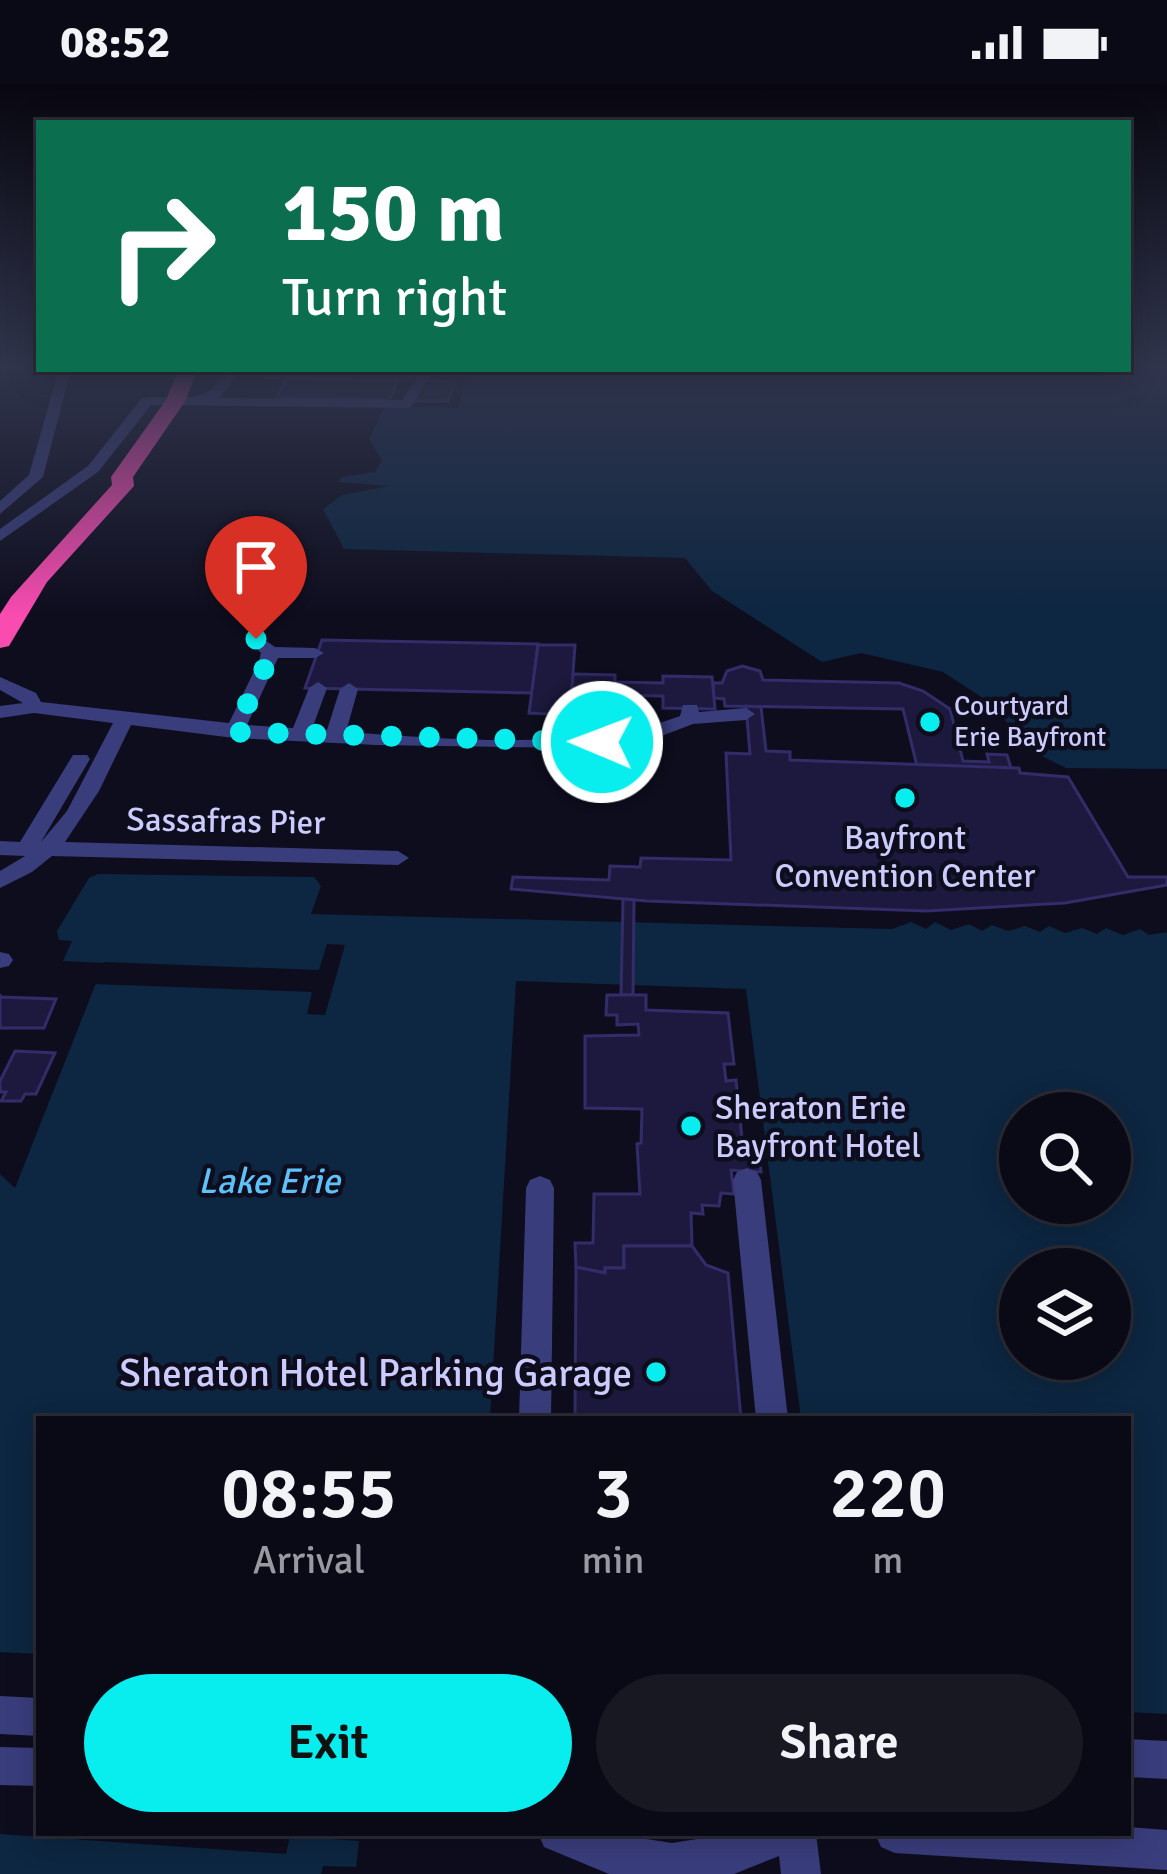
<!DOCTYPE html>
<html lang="en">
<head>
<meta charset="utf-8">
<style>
  :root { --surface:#0a0a16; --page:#181823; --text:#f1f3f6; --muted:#999aa1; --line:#2a2b35; --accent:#08eded }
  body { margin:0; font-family:Signika,sans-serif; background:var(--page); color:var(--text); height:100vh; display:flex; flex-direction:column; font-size:45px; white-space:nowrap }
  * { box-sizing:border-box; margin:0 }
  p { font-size:39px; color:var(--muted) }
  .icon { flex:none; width:66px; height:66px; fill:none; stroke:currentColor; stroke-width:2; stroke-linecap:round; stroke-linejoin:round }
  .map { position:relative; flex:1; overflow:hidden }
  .sheet { position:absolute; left:36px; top:1332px; width:1095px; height:420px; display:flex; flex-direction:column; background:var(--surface); border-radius:0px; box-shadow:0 6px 30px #0003,0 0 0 3px var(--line) }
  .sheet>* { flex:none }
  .banner { position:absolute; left:36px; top:36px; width:1095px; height:252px; border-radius:0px; box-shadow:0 6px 30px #0003,0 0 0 3px var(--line); background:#0b6e4f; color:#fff; overflow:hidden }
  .buttons { position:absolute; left:999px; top:1008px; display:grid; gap:24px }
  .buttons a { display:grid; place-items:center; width:132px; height:132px; border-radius:50%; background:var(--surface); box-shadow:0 6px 30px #0003,0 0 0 3px var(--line); font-size:60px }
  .pin { position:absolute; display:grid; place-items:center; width:102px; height:102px; color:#fff; margin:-123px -51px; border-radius:50% 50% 50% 0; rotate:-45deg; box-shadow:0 0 12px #0007 }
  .pin .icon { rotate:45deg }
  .me { position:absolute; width:132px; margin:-66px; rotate:271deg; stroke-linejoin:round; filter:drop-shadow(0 0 9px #0008) }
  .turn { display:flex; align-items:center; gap:42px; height:252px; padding:0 48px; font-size:54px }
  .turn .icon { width:156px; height:156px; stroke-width:2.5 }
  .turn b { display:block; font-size:84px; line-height:102px }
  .eta { display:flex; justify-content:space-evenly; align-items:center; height:204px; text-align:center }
  .eta b { font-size:72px; font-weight:600; line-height:84px }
  .action { display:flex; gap:24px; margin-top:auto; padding:24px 48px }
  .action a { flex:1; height:138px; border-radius:72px; background:var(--accent); color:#111; font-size:48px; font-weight:600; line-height:138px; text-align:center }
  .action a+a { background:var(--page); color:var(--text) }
  .status { display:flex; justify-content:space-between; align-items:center; height:84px; padding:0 60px; background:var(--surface); direction:ltr }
  .status svg { height:33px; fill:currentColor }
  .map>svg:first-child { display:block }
  .water { fill:#0d2641; fill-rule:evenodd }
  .pier { fill:#0e0d1e }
  .building { fill:#1d193e; stroke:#322c69; stroke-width:3 }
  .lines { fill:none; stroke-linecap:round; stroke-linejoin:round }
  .minor { fill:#393d7c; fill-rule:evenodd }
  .highway { fill:#f94bb0; fill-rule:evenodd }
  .route { stroke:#08eded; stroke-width:21; stroke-dasharray:0 37.8 }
  .poi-dot { fill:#08eded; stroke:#0e0d1e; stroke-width:4.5 }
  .labels { text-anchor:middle; stroke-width:9; stroke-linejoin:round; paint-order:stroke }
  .far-poi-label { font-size:27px; fill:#cccbfd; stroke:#0e0d1e; text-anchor:start }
  .street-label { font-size:33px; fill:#cccbfd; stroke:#0e0d1e }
  .poi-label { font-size:33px; fill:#cccbfd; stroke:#0e0d1e }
  .water-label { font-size:36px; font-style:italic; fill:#5dc1fa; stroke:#0e0d1e }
  .near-poi-label { font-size:39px; fill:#cccbfd; stroke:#0e0d1e; text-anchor:end }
</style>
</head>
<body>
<div class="status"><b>08:52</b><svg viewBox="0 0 49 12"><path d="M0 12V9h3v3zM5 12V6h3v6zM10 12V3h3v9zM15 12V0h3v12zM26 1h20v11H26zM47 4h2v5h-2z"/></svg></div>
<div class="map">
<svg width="1167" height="1790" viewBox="0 0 1167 1790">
  <rect width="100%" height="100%" fill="#0e0d1e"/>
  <g class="water">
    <path d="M1128,281H1167V685L1066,684L1020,661L998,624L943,588L861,569L822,578L712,507L685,474L344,465L323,425L342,411L389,402L338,398L341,393L375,388L382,377L369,355L385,322L458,324L469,285H1128Z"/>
    <path d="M98,790L314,793L321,802L311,830L892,845L911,838L926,845L935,838L951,846L969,840L982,847L992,841L1008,847L1025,842L1040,848L1049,842L1065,849L1082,844L1097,850L1106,844L1123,851L1140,845L1149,851L1167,848V1630L1128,1628V1335H801L746,905L516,897L490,1335H39V1570L0,1568V1090L15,1104L104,879L63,877L72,857L59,856L57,847L89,794ZM1020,1029H1110V1119H1020ZM1020,1185H1110V1275H1020Z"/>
    <path d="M0,1750L286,1770L290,1752L359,1757L356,1783L323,1782L321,1790H0Z"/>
  </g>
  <path class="pier" d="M327,860L345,861L325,931L307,930L312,908L94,900L104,878L319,886Z"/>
  <g class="building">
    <path d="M270,285H416L412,296L265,294Z"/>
    <path d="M288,294L398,296L389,316L276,314Z"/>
    <path d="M434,296L455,300L448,317H414L420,299Z"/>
    <path d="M322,556L538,560L532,609L305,604Z"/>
    <path d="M538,561H575L570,631L529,629Z"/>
    <path d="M742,582L760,587L763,596L899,599L923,607L950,625L963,677L989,678L987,670L1007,671L1011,684L917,682L903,625L725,622L724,615L714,614L713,599H722L727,587Z"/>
    <path d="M573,590L615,591V598L663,599V592L712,593L715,625L663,624V612L615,611L614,618H571Z"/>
    <path d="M746,622L761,623L766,667L790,668V676L1019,684L1020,689L1068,693L1128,793H1167V801L1065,819L927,827L647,817L511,805L513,793L609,796L610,782L640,783L641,774L731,776L726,669L750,670Z"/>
    <path d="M623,815L634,816L633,911H621Z"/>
    <path d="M0,910V913L56,915L44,944H0Z"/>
    <path d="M607,911H646V926L728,929L734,980H724L726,997L736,996L743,1064L758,1063L761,1088L731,1086L734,1110L721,1109L719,1122L702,1121L703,1130L691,1129L692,1162H624V1184H605V1189L576,1183L575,1159H593L594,1110H640L637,1060L641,1059L642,1025L585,1024V952L639,951L638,940L617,941V931H606Z"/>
    <path d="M15,967L55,969L36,1010H25L21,1017H1L6,1008H0V997Z"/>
    <path d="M624,1162H692L706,1181L728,1189L741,1335H575L576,1183L605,1189V1184H624Z"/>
  </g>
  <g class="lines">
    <g class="minor">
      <path d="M59,285H71L43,393L0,430V417L29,391Z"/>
      <path d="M230,285H242L219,314L402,316L422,285H434L411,323L406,324L151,321L98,388L0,457V445L88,382L142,314C185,310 202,325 230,285Z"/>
      <path d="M256,550L275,563L315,564L324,569L315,574H278L247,641L293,644L309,604L318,598L327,604L312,645L327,646L340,605L349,599L358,605L346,648C447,655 586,668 680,632L683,621H697L699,628L746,624L755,630L746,636L693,640L648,657L576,664L376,661L234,654L131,641L99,707L65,758L398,767L409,774L398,781L52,772L32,788L0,804V787L25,772L0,771V757L20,758L73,671H87L90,675L41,758L67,727L113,639L34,629L0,634V622L23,619L0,606V593L36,609L41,618L229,639L259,577L261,569L247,555Z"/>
      <path d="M0,868L9,870L13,876L9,882L0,884Z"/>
      <path d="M747,1084L757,1088L761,1096L788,1335H756L733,1096L737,1088Z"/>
      <path d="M540,1092L550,1096L554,1104L551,1335H519L526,1104L530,1096Z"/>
      <path d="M0,1612L39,1614V1652L0,1650Z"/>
      <path d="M1128,1655L1167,1657V1695L1128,1693Z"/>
      <path d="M0,1663L39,1664V1702L0,1701Z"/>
      <path d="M1128,1743L1167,1746V1786L895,1769L881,1763L875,1749H1128Z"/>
      <path d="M538,1749H608L672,1759L735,1749H816L821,1790H781L779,1772L734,1790H609L544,1763Z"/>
    </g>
    <path class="highway" d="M179,285H197L186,316L133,393L134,402L47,498L9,562L0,564V530L11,513L112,401L111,393L166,316Z"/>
  </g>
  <linearGradient id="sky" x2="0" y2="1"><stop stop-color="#080710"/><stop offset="0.53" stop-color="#30354c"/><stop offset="1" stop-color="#30354c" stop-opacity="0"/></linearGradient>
  <rect width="1167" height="532" fill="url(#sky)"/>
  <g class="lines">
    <path class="route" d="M256,555L270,568L268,577L234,648L602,658"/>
  </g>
  <g class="poi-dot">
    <circle cx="930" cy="638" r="12"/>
    <circle cx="905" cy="714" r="12"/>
    <circle cx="691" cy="1042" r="12"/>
    <circle cx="656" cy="1288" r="12"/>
  </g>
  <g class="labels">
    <g class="far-poi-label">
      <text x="954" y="631">Courtyard<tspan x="954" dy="31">Erie Bayfront</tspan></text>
    </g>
    <g class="street-label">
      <text transform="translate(226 736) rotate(1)" y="12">Sassafras Pier</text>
    </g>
    <g class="poi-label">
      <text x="905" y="765">Bayfront<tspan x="905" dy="38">Convention Center</tspan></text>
      <text x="715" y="1035" text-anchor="start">Sheraton Erie<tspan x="715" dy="38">Bayfront Hotel</tspan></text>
    </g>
    <g class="water-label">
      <text x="269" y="1109">Lake Erie</text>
    </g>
    <g class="near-poi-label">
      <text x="632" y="1302">Sheraton Hotel Parking Garage</text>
    </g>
  </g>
</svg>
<div class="buttons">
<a><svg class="icon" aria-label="search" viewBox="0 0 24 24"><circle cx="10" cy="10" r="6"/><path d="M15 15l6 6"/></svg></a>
<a><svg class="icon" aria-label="layers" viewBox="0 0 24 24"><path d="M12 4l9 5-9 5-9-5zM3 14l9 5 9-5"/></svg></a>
</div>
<div class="pin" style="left:256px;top:555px;background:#d93025"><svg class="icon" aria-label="arrive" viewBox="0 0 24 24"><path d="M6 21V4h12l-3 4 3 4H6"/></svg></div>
<svg class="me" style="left:602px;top:658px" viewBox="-20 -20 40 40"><circle r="17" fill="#08eded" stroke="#fff" stroke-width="3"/><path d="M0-11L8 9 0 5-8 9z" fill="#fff"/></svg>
<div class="banner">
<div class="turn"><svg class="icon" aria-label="right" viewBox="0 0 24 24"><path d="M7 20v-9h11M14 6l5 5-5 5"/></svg><div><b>150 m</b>Turn right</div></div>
</div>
<section class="sheet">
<div class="eta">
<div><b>08:55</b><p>Arrival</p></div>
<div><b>3</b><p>min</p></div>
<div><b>220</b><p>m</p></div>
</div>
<div class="action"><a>Exit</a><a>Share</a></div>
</section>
</div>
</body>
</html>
